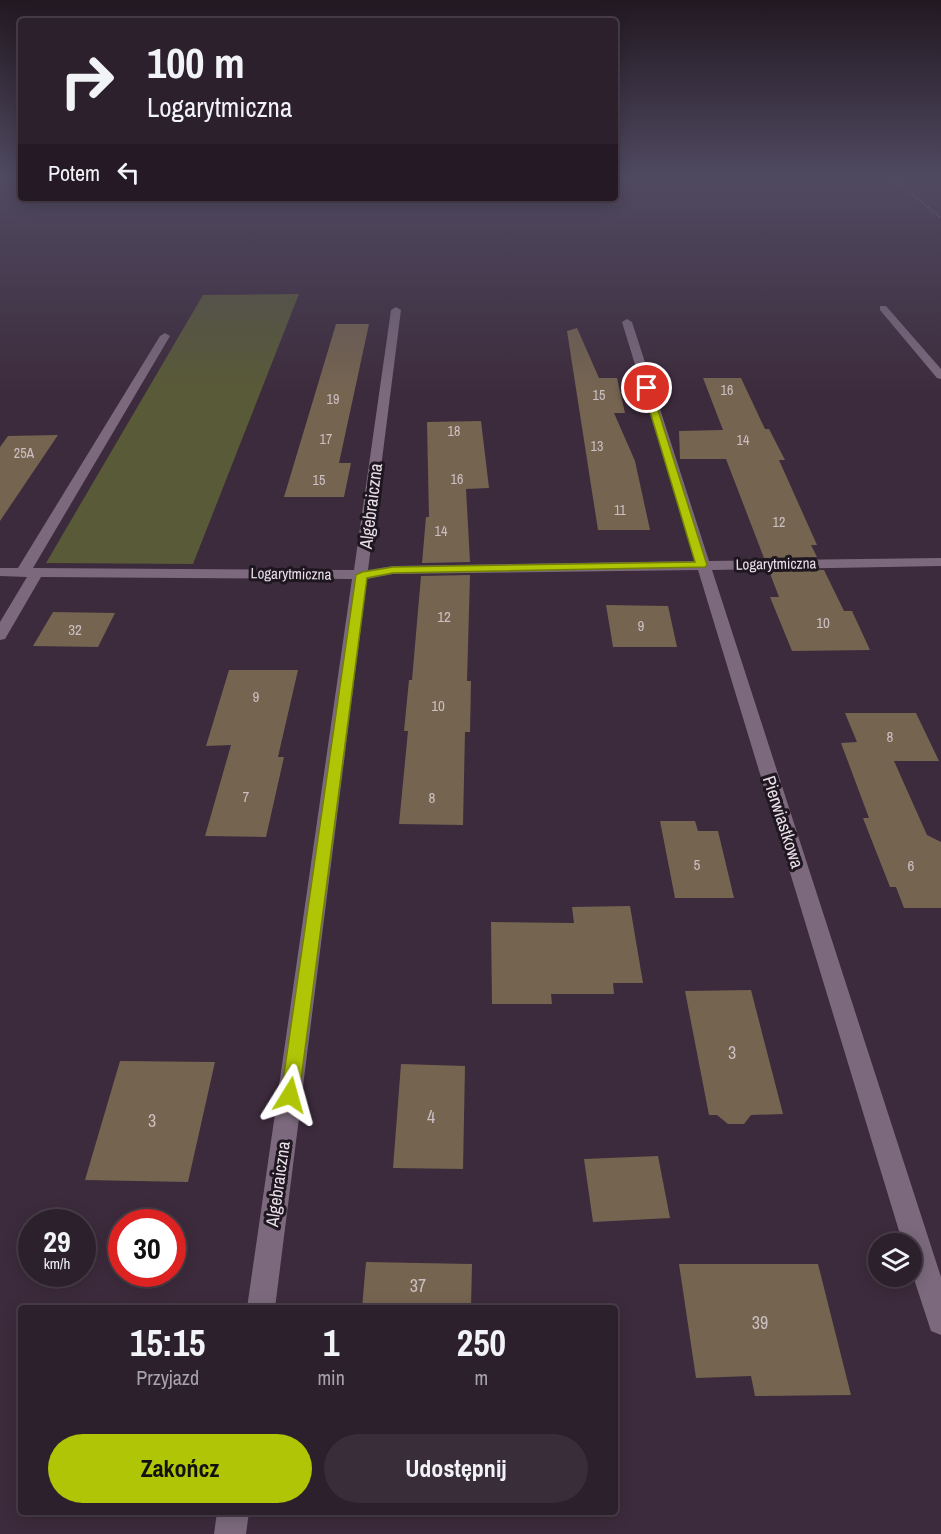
<!DOCTYPE html>
<html lang="pl">
<head>
<meta charset="utf-8">
<style>
  :root { --surface:#2d202d; --page:#392d39; --text:#f1f3f6; --muted:#a7a3aa; --line:#483e49; --accent:#afc506 }
  body { margin:0; font-family:"Archivo Narrow",sans-serif; background:var(--page); color:var(--text); height:100vh; display:flex; flex-direction:column; font-size:22px; white-space:nowrap }
  * { box-sizing:border-box; margin:0 }
  p { font-size:20px; color:var(--muted) }
  .icon { flex:none; width:33px; height:33px; fill:none; stroke:currentColor; stroke-width:2; stroke-linecap:round; stroke-linejoin:round }
  .map { position:relative; flex:1; overflow:hidden }
  .details { position:absolute; left:18px; top:1305px; width:600px; height:210px; display:flex; flex-direction:column; background:var(--surface); border-radius:6px; box-shadow:0 3px 15px #0003,0 0 0 2px var(--line) }
  .details>* { flex:none }
  .hud { position:absolute; left:18px; top:18px; width:600px; height:183px; border-radius:6px; box-shadow:0 3px 15px #0003,0 0 0 2px var(--line); background:#2d202d; color:var(--text); overflow:hidden }
  .controls { position:absolute; left:868px; top:1233px; display:grid; gap:12px }
  .controls a { display:grid; place-items:center; width:54px; height:54px; border-radius:50%; background:var(--surface); box-shadow:0 3px 15px #0003,0 0 0 2px var(--line); font-size:30px }
  .speed { position:absolute; left:18px; top:1209px; display:flex; gap:12px; font-size:30px; font-weight:700; text-align:center }
  .speed>* { display:grid; place-content:center; width:78px; height:78px; border-radius:50%; background:var(--surface); box-shadow:0 3px 15px #0003,0 0 0 2px var(--line); line-height:1 }
  .speed small { font-size:15px; font-weight:400 }
  .speed .limit { border:9px solid #d22; background:#fff; color:#111 }
  .pin { position:absolute; display:grid; place-items:center; width:51px; height:51px; color:#fff; margin:-26px; border:3px solid #fff; border-radius:50%; box-shadow:0 2px 6px #0007 }
  .me { position:absolute; width:66px; margin:-33px; rotate:8deg; stroke-linejoin:round; filter:drop-shadow(0 0 4px #0008) }
  .turn { display:flex; align-items:center; gap:21px; height:126px; padding:0 30px; font-size:27px }
  .turn .icon { width:78px; height:78px; stroke-width:2.5 }
  .turn b { display:block; font-size:42px; line-height:51px }
  .then { display:flex; align-items:center; height:57px; padding:0 30px; background:#0003; gap:12px; font-size:22px }
  .eta { display:flex; justify-content:space-evenly; align-items:center; height:102px; text-align:center }
  .eta b { font-size:36px; font-weight:700; line-height:42px }
  .primary-button { display:flex; gap:12px; margin-top:auto; padding:12px 30px }
  .primary-button a { flex:1; height:69px; border-radius:36px; background:var(--accent); color:#111; font-size:24px; font-weight:700; line-height:69px; text-align:center }
  .primary-button a+a { background:var(--page); color:var(--text) }
  .map>svg:first-child { display:block }
  .forest { fill:#595a37 }
  .building { fill:#756450 }
  .lines { fill:none; stroke-linecap:round; stroke-linejoin:round }
  .path { stroke:#928492; stroke-width:1.5; stroke-dasharray:1.5 2; stroke-linecap:butt }
  .minor { fill:#7c697d; fill-rule:evenodd }
  .route { fill:#afc506; stroke:#728004; stroke-width:1.5 }
  .labels { text-anchor:middle; stroke-width:6; stroke-linejoin:round; paint-order:stroke }
  .far-number-label { font-size:14px; fill:#cbbfc2 }
  .far-street-label { font-size:15px; fill:#e8dde8; stroke:#1e171f }
  .number-label { font-size:15px; fill:#cbbfc2 }
  .street-label { font-size:18px; fill:#e8dde8; stroke:#1e171f }
  .near-number-label { font-size:18px; fill:#cbbfc2 }
</style>
</head>
<body>
<div class="map">
<svg width="941" height="1534" viewBox="0 0 941 1534">
  <rect width="100%" height="100%" fill="#3c2b3c"/>
  <path class="forest" d="M299,294L193,564L46,563L203,295Z"/>
  <g class="building">
    <path d="M336,324H369L339,463H351L344,497H284Z"/>
    <path d="M577,328L599,378H617L625,413H614L635,461L650,530H598L567,331Z"/>
    <path d="M703,378H741L765,429H769L785,460H779L817,545H811L817,557L764,558L726,459H680L679,431L723,430Z"/>
    <path d="M481,421L489,488L466,489L470,562L422,563L426,517H429L427,422Z"/>
    <path d="M58,435L0,521V447L8,436Z"/>
    <path d="M824,570L844,611H852L870,650L792,651L770,597H779L769,571Z"/>
    <path d="M470,575L467,681H471L470,732H465L463,825L399,824L408,731H404L409,680H412L421,576Z"/>
    <path d="M606,605L668,606L677,647H613Z"/>
    <path d="M53,612L115,613L98,647L33,646Z"/>
    <path d="M229,670H298L278,757H284L266,837L205,836L231,745L206,746Z"/>
    <path d="M845,713H916L939,761H894L927,835L941,842V908H904L896,887H890L863,818H869L841,743L857,742Z"/>
    <path d="M660,821H695L698,831H718L734,898H675Z"/>
    <path d="M630,906L643,983H613L614,994H551L552,1004H492L491,922L574,923L572,907Z"/>
    <path d="M751,990L783,1114L751,1115L744,1124H728L717,1115H709L685,991Z"/>
    <path d="M120,1061L215,1062L188,1182L85,1180Z"/>
    <path d="M401,1064L465,1066L463,1169L393,1168Z"/>
    <path d="M658,1156L670,1218L593,1222L584,1159Z"/>
    <path d="M366,1262L472,1264L471,1308H362Z"/>
    <path d="M679,1264H818L851,1395L755,1396L751,1376L696,1378Z"/>
  </g>
  <g class="lines">
    <path class="path" d="M893,178L941,218"/>
    <g class="minor">
      <path d="M880,306H886L941,369V379L937,378L880,310Z"/>
      <path d="M396,307L401,310L368,570L393,566L695,561L622,322L627,319L632,322L709,561L941,558V566L712,570L941,1277V1335L931,1331L912,1273V1244H903L698,570L393,574L367,579L275,1308H247L352,579L41,577L5,639L0,640V622L27,577L0,576V568H18L160,336L165,333L170,336L33,568L354,570L391,310Z"/>
      <path d="M217,1512H249L246,1534H214Z"/>
    </g>
  </g>
  <linearGradient id="sky" x2="0" y2="1"><stop stop-color="#211821"/><stop offset="0.45" stop-color="#504a61"/><stop offset="1" stop-color="#504a61" stop-opacity="0"/></linearGradient>
  <rect width="941" height="393" fill="url(#sky)"/>
  <path class="route" d="M647,386L651,388L707,565L705,567L393,573L367,578L299,1095L297,1102L290,1104L284,1102L281,1095L356,575L362,572L393,567L695,562L643,388Z"/>
  <g class="labels">
    <g class="far-number-label">
      <text x="727" y="395">16</text>
      <text x="599" y="400">15</text>
      <text x="333" y="404">19</text>
      <text x="454" y="436">18</text>
      <text x="326" y="444">17</text>
      <text x="743" y="445">14</text>
      <text x="597" y="451">13</text>
      <text x="24" y="458">25A</text>
      <text x="457" y="484">16</text>
      <text x="319" y="485">15</text>
      <text x="620" y="515">11</text>
      <text x="779" y="527">12</text>
      <text x="441" y="536">14</text>
    </g>
    <g class="far-street-label">
      <text transform="translate(776 564) rotate(-1)" y="5">Logarytmiczna</text>
      <text transform="translate(291 574) rotate(1)" y="5">Logarytmiczna</text>
    </g>
    <g class="number-label">
      <text x="444" y="622">12</text>
      <text x="823" y="628">10</text>
      <text x="641" y="631">9</text>
      <text x="75" y="635">32</text>
      <text x="256" y="702">9</text>
      <text x="438" y="711">10</text>
      <text x="890" y="742">8</text>
      <text x="246" y="802">7</text>
      <text x="432" y="803">8</text>
      <text x="697" y="870">5</text>
      <text x="911" y="871">6</text>
    </g>
    <g class="street-label">
      <text transform="translate(371 506) rotate(-83)" y="6">Algebraiczna</text>
      <text transform="translate(783 822) rotate(72)" y="6">Pierwiastkowa</text>
      <text transform="translate(278 1184) rotate(-82)" y="6">Algebraiczna</text>
    </g>
    <g class="near-number-label">
      <text x="732" y="1059">3</text>
      <text x="431" y="1123">4</text>
      <text x="152" y="1127">3</text>
      <text x="418" y="1292">37</text>
      <text x="760" y="1329">39</text>
    </g>
  </g>
</svg>
<div class="controls">
<a><svg class="icon" aria-label="layers" viewBox="0 0 24 24"><path d="M12 4l9 5-9 5-9-5zM3 14l9 5 9-5"/></svg></a>
</div>
<div class="speed"><div>29<small>km/h</small></div><div class="limit">30</div></div>
<div class="pin" style="left:647px;top:388px;background:#d93025"><svg class="icon" aria-label="arrive" viewBox="0 0 24 24"><path d="M6 21V4h12l-3 4 3 4H6"/></svg></div>
<svg class="me" style="left:290px;top:1095px" viewBox="-20 -20 40 40"><path d="M0-17L14 15 0 8-14 15z" fill="#afc506" stroke="#fff" stroke-width="4"/></svg>
<div class="hud">
<div class="turn"><svg class="icon" aria-label="right" viewBox="0 0 24 24"><path d="M7 20v-9h11M14 6l5 5-5 5"/></svg><div><b>100 m</b>Logarytmiczna</div></div>
<div class="then">Potem<svg class="icon" aria-label="left" viewBox="0 0 24 24"><path d="M17 20v-9H6M10 6l-5 5 5 5"/></svg></div>
</div>
<section class="details">
<div class="eta">
<div><b>15:15</b><p>Przyjazd</p></div>
<div><b>1</b><p>min</p></div>
<div><b>250</b><p>m</p></div>
</div>
<div class="primary-button"><a>Zakończ</a><a>Udostępnij</a></div>
</section>
</div>
</body>
</html>
